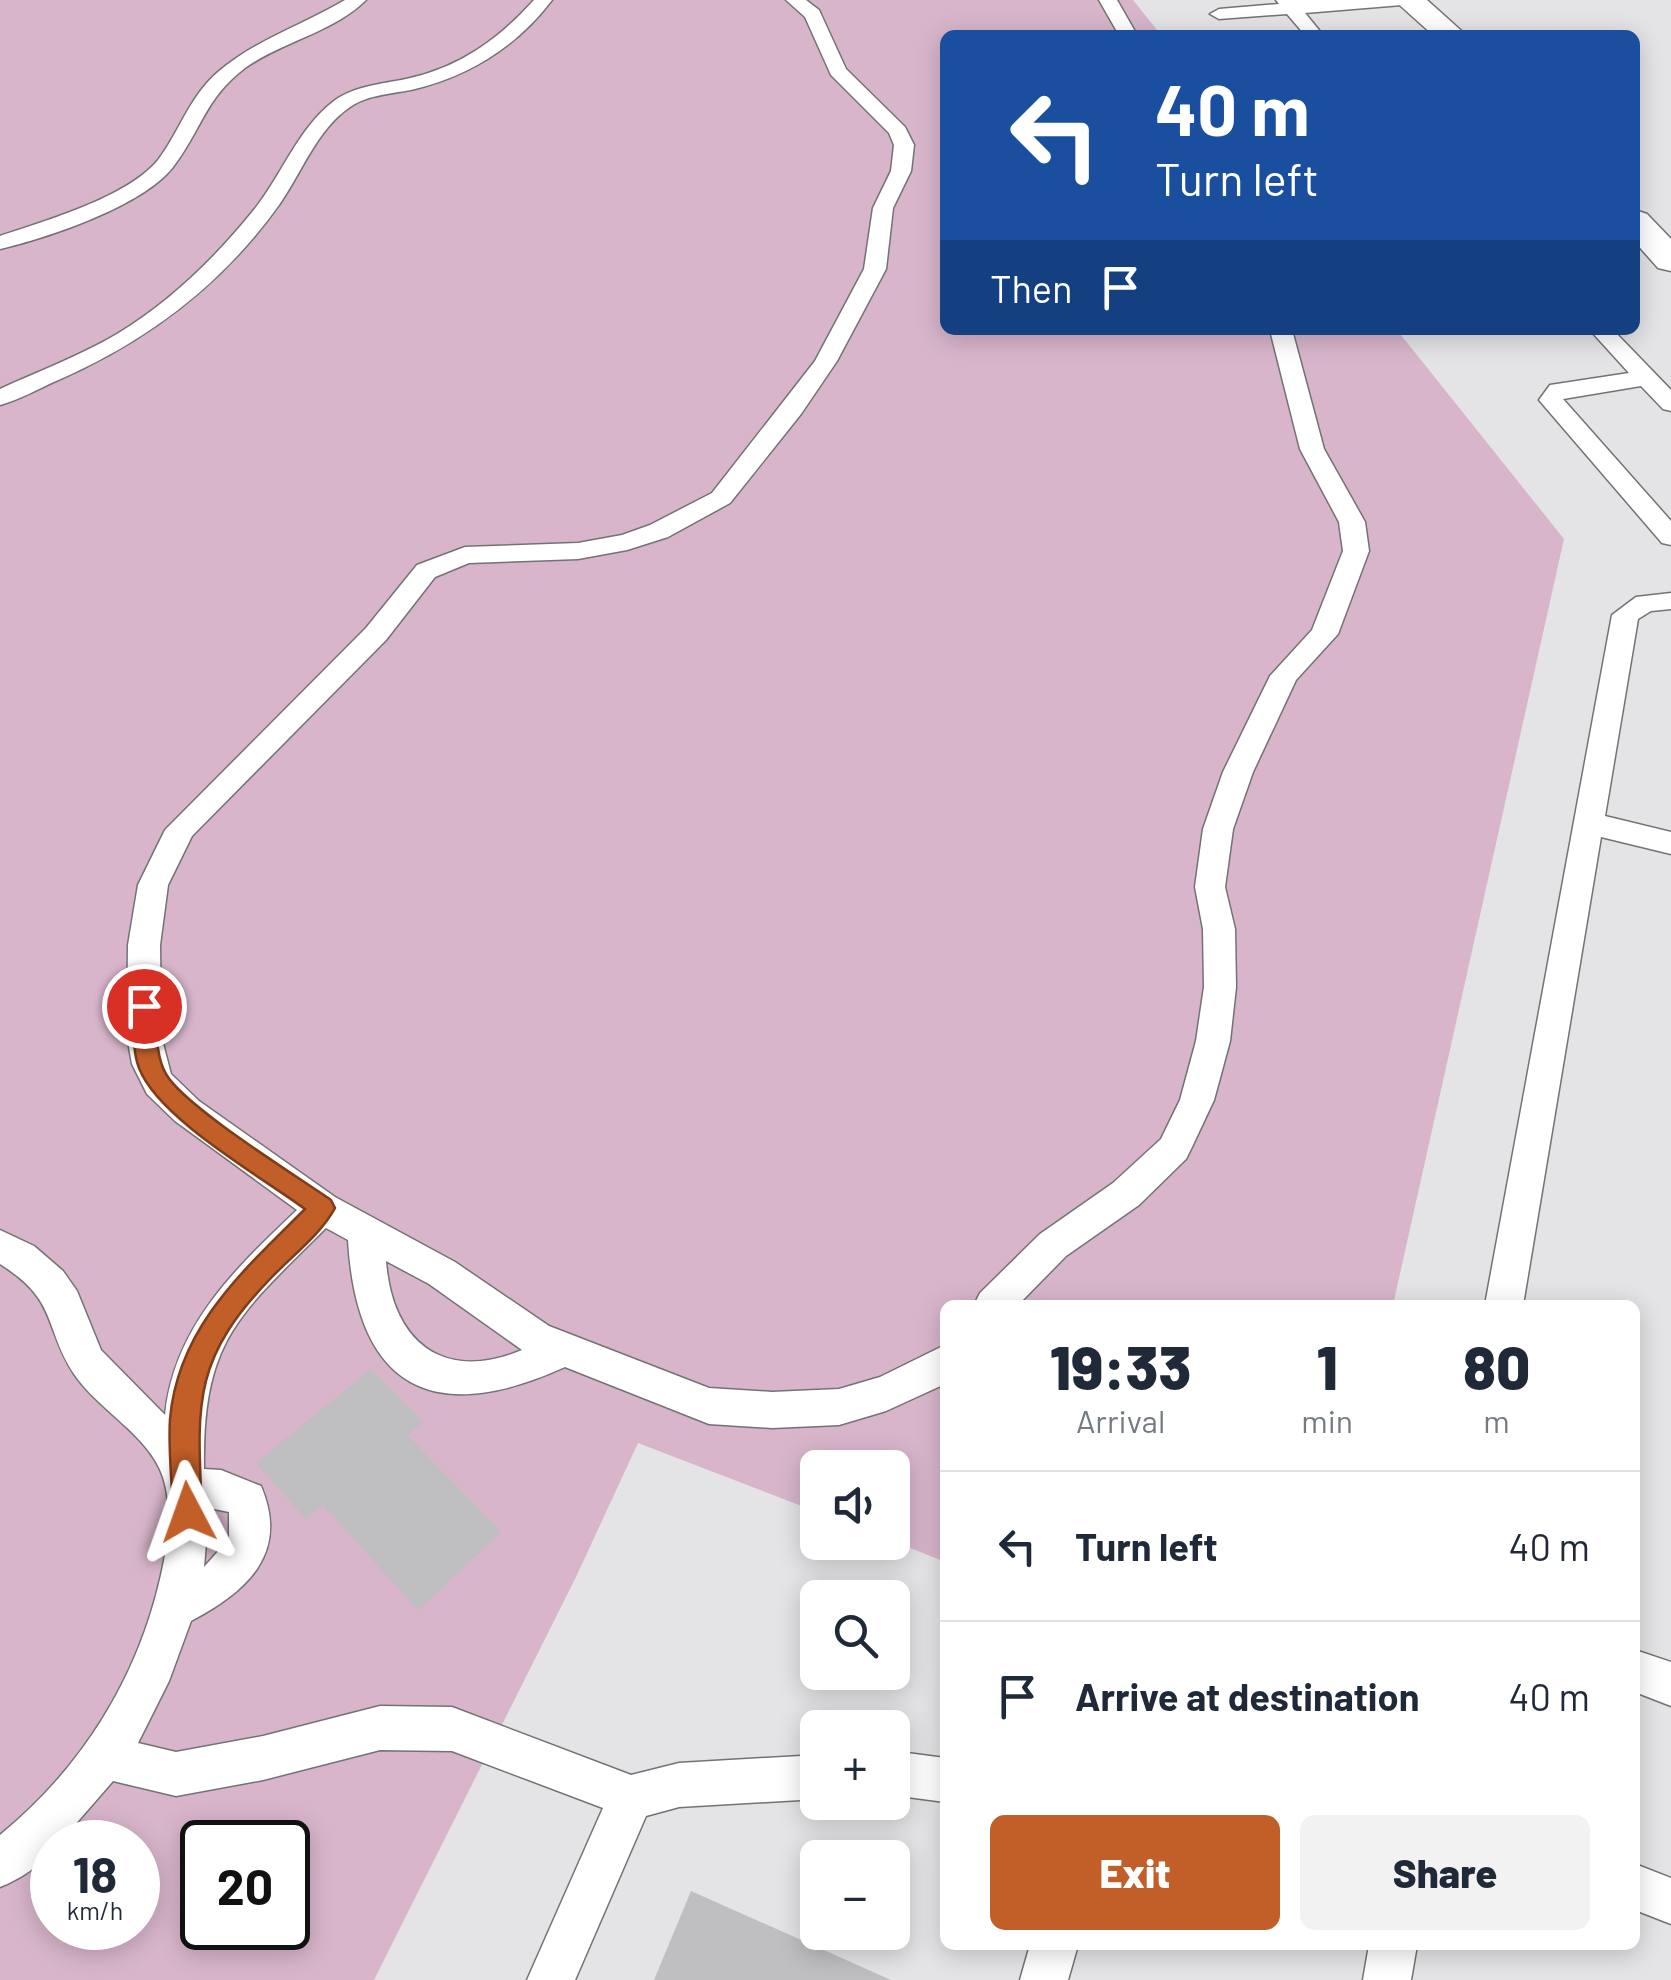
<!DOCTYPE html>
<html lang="en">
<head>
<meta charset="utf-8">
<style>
  :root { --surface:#fff; --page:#f2f2f3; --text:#1f2937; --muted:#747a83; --line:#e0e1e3; --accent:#c25e28 }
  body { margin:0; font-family:Barlow,sans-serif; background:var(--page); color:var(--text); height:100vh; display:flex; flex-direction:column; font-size:38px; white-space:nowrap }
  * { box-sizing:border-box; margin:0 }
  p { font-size:32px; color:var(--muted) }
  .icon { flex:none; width:55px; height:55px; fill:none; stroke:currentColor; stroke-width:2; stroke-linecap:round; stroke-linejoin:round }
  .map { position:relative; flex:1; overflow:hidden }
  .drawer { position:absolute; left:940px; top:1300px; width:700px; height:650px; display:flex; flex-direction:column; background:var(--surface); border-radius:15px; box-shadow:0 5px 25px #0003 }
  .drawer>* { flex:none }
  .top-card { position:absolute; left:940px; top:30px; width:700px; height:305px; border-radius:15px; box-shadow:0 5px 25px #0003; background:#1a4fa0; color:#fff; overflow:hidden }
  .buttons { position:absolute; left:800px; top:1450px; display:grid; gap:20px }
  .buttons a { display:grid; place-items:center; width:110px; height:110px; border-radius:15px; background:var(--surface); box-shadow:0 5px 25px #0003; font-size:50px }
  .speed { position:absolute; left:30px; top:1820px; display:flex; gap:20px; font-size:50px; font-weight:700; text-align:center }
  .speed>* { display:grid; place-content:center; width:130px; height:130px; border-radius:50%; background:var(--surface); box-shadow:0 5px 25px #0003; line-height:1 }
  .speed small { font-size:25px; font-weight:400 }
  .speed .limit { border:5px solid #111; border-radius:15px; background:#fff; color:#111 }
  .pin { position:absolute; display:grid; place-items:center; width:85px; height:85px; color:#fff; margin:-42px; border:5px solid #fff; border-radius:50%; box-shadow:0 2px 10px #0007 }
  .me { position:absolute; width:110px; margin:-55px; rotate:356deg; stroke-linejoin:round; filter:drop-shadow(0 0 8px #0008) }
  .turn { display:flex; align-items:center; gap:35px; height:210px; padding:0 50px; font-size:45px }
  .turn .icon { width:130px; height:130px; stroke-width:2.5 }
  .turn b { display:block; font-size:70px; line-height:85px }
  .then { display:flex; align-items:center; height:95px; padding:0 50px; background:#0003; gap:20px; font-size:38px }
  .eta { display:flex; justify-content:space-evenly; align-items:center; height:170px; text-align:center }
  .eta b { font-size:60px; font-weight:800; line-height:70px }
  .primary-button { display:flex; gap:20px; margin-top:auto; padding:20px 50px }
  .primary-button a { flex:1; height:115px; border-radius:15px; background:var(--accent); color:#fff; font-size:40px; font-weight:800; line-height:115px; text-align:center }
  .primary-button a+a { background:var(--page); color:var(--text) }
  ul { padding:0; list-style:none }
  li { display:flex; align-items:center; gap:30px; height:150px; padding:0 50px; border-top:2px solid var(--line) }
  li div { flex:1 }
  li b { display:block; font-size:38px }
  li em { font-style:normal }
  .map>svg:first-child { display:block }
  .green { fill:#d8b5cb; fill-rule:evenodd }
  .building { fill:#bfbec0 }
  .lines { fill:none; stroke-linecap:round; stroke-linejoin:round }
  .service-casing { stroke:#737275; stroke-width:3 }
  .tertiary-casing { stroke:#737275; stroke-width:3 }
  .service { fill:#fff; fill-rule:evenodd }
  .tertiary { fill:#fff; fill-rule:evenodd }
  .route { fill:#c25e28; stroke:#7e3d1a; stroke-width:2.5 }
</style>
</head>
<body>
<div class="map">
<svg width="1671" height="1980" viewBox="0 0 1671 1980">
  <rect width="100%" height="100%" fill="#e4e4e7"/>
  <path class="green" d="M0,0H1133L1161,35H945V330H1397L1564,539L1393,1305H945V1562L893,1541L892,1468H818L817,1512L638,1443L576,1577L374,1980H0ZM52,1842H138V1928H52ZM202,1842H288V1928H202Z"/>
  <g class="building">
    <path d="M371,1369L423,1422L407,1435L501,1532L418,1610L323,1505L306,1519L256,1463Z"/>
    <path d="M691,1891L891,1980H654Z"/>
  </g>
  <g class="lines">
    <g class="service-casing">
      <g id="service">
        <path d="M345,0H366C334,32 281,42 245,68C205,98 201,131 173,167C143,206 47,238 0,249V236C45,221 128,197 158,160C180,131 189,97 218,72C255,40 303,25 345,0Z"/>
        <path d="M534,0H552C517,46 471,75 415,89C393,94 369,94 350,107C317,129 301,174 279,205C221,286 146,342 56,381C38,389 19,400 0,405V389C39,371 80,356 117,334C170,302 215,258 253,211C281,177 298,128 334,101C354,86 382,84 406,79C459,68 499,39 534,0Z"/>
        <path d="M786,0H806L819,10L846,69L905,127L914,145L911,171L893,208L886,269L837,361L801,414L730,503L668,537L627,550L578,559L469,563L435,577L386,640L192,836L168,885L160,945L161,1036L171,1074L199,1101L335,1197L455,1262L549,1326L709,1388L772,1392L839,1389L880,1377L945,1345V1384L886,1411L839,1425L772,1428L709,1424L565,1367C433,1427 357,1389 348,1240L326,1228C239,1315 202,1339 204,1469L221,1470L261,1486C290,1554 246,1592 191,1621L169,1681L138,1743L176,1752L263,1736L380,1706L452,1707L631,1775L679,1763L818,1755V1799L679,1807L646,1816L575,1980H527L603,1808L452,1751L380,1750L263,1780L176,1796L113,1781L60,1842H52C50,1862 18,1880 0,1887V1835C82,1768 138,1678 161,1575C168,1544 173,1508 163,1477C149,1435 99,1411 74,1374C43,1326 59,1301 0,1264V1230L34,1246L63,1271L77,1291L101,1350L165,1415C174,1326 236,1268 297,1210L175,1121L147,1094L132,1064L127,1036L128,945L138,885L165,830L366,628L417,565L465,547L578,543L622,535L650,525L712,493L815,361L864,269L873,208L891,171L894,145L889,133L831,75L805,17ZM386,1261L429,1284L522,1350C443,1383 392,1342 386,1261ZM209,1508L229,1512V1539L204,1567Z"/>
        <path d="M1099,0H1117L1137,35H1119Z"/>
        <path d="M1276,0H1411L1402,5L1305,13L1323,35H1305L1287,14L1219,19L1210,14L1219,9L1279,4Z"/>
        <path d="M1270,330H1292L1324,449L1365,522L1369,551L1338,634L1296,680L1253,772L1233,829L1225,887L1235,929L1236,987L1230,1041L1214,1100L1191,1149L1186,1159L1139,1205L1066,1256L1018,1305H974L980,1293L1040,1234L1113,1183L1161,1139L1180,1100L1196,1041L1204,987L1203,929L1195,887L1203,829L1223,772L1270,676L1312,630L1343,551L1339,522L1300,449Z"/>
        <path d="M1590,330H1613L1671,390V411L1663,409L1641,386L1563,399L1671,521V545L1662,543L1539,400L1550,385L1629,373Z"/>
        <path d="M1671,593V609L1651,611L1638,619L1605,816L1671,832V854L1601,837L1523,1305H1485L1612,615L1636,597Z"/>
        <path d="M1635,1650L1671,1662V1706L1635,1692Z"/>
        <path d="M892,1751L945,1758V1802L892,1795Z"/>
        <path d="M1635,1864L1671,1878V1924L1635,1910Z"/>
        <path d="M1030,1945H1078L1068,1980H1020Z"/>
        <path d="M1369,1945H1417L1411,1980H1363Z"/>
      </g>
    </g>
    <g class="tertiary-casing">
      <g id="tertiary">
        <path d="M1394,0H1427L1466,35H1433Z"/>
        <path d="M1635,210L1647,214L1671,239V271L1658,268L1635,242Z"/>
      </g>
    </g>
    <use href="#service" class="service"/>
    <use href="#tertiary" class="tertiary"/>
  </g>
  <path class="route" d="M144,997L155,1006C157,1027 155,1055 166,1074C184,1106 295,1175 331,1200L335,1208C322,1233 292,1256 272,1277C192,1359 197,1403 202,1512L198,1521L188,1525L177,1521L173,1512C172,1481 168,1449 170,1419C178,1327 244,1270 305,1209C260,1176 158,1118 139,1068C132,1050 134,1025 132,1006Z"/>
</svg>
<div class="buttons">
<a><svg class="icon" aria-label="sound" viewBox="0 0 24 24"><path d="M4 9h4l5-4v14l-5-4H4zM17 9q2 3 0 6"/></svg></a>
<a><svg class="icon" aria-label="search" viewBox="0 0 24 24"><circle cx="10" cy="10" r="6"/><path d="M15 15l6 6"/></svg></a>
<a>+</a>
<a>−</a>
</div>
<div class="speed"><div>18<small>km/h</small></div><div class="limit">20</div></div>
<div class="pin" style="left:144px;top:1006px;background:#d93025"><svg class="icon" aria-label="arrive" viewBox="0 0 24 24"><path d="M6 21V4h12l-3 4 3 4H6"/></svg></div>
<svg class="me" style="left:188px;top:1512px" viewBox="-20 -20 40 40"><path d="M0-17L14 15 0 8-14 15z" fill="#c25e28" stroke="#fff" stroke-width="4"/></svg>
<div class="top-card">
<div class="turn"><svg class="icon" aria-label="left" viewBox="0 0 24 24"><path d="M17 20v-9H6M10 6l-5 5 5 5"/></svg><div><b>40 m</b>Turn left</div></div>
<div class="then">Then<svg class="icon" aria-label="arrive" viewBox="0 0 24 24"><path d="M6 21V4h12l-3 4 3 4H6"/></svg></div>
</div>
<section class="drawer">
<div class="eta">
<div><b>19:33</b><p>Arrival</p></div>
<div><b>1</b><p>min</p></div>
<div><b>80</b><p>m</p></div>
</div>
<ul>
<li><svg class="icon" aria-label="left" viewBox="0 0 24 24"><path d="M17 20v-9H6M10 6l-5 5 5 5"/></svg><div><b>Turn left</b></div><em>40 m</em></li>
<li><svg class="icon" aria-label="arrive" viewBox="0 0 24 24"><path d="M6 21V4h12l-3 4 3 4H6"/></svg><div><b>Arrive at destination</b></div><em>40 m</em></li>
</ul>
<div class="primary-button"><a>Exit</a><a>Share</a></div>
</section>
</div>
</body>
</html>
